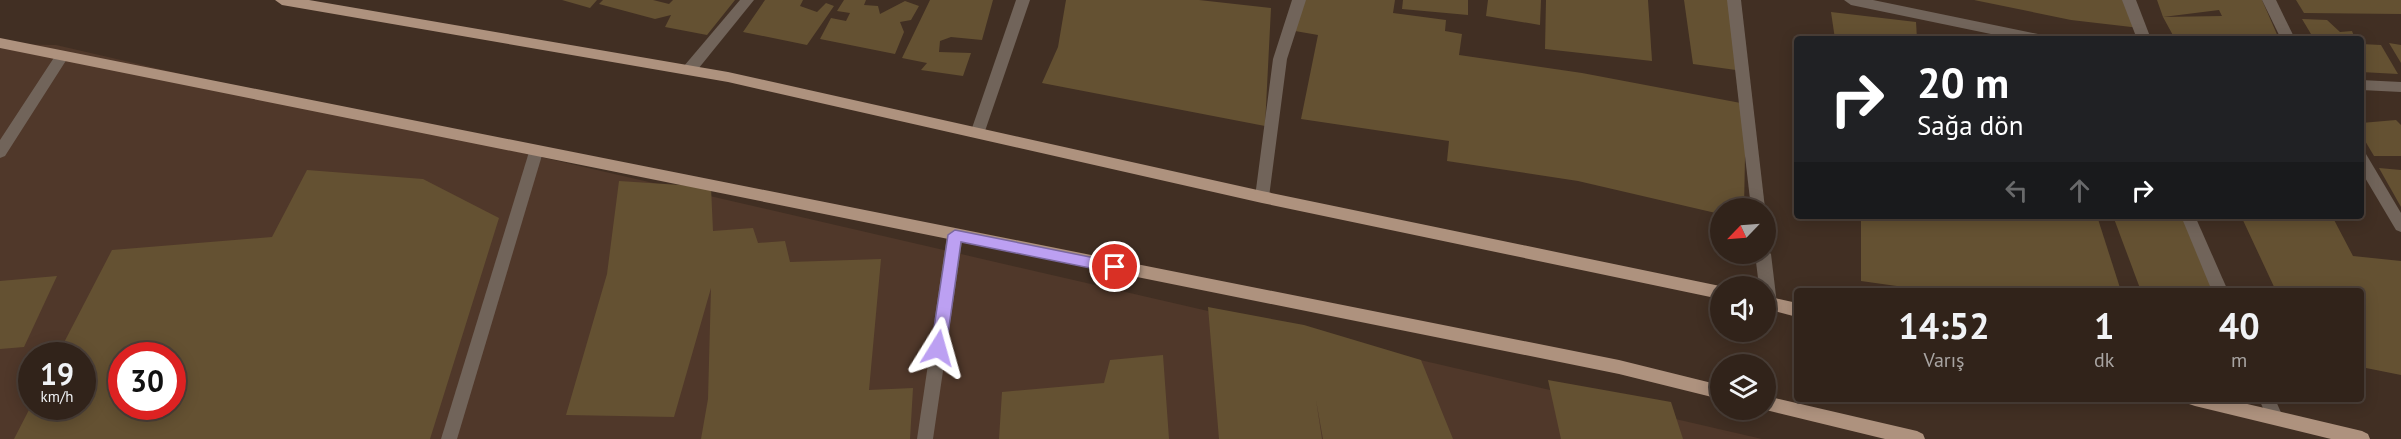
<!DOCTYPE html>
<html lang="tr">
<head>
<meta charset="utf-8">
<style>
  :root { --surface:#31231a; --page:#3d2f27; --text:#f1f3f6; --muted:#a8a4a2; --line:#4c4039 }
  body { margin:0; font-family:"PT Sans",sans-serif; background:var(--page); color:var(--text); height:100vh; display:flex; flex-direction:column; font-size:22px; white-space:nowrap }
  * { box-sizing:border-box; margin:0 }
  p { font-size:20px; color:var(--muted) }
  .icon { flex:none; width:33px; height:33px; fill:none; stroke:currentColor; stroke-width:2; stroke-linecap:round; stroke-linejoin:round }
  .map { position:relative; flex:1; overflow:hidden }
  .sheet { position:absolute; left:1794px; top:288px; width:570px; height:114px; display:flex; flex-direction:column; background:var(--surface); border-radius:6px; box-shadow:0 3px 15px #0003,0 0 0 2px var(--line) }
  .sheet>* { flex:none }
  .top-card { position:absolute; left:1794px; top:36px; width:570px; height:183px; border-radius:6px; box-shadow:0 3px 15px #0003,0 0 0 2px var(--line); background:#202124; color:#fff; overflow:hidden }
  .needle { width:39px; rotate:245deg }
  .fabs { position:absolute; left:1710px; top:198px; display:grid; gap:12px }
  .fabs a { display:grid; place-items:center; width:66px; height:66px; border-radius:50%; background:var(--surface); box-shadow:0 3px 15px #0003,0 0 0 2px var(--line); font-size:30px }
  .speed { position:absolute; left:18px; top:342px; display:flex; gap:12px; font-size:30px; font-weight:700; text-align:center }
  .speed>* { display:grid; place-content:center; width:78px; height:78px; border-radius:50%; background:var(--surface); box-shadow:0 3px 15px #0003,0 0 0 2px var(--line); line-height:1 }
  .speed small { font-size:15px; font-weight:400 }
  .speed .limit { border:9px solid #d22; background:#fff; color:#111 }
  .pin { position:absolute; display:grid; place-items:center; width:51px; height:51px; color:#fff; margin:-26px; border:3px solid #fff; border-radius:50%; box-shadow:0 2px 6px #0007 }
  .me { position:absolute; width:66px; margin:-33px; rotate:8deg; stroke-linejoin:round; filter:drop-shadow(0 0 4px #0008) }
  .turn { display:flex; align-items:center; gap:21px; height:126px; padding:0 24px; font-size:27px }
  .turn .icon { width:78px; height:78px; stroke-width:2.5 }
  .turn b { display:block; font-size:42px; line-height:51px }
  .lanes { display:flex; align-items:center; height:57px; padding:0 24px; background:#0003; justify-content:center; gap:30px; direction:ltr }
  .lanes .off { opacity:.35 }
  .eta { display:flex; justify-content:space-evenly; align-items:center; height:102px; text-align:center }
  .eta b { font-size:36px; font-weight:700; line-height:42px }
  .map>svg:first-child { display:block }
  .built { fill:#50382a; fill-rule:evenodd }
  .building { fill:#645132; fill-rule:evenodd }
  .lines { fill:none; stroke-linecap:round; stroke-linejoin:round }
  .street { fill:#71645a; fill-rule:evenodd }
  .primary { fill:#ae927e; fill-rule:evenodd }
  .route { fill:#bca0f2; stroke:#7a689d; stroke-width:1.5 }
</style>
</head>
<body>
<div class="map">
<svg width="2401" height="439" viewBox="0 0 2401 439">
  <rect width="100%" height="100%" fill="#412f23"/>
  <path class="built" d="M0,44L56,45L1762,439H0ZM32,356H82V406H32ZM122,356H172V406H122Z"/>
  <g class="building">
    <path d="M562,0H597L590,8Z"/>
    <path d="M603,0H653L669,4L673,0H735L707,35L665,27L671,15L655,19L599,4Z"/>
    <path d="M765,0H803L800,6L817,12L826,3L834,6L807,45L743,32Z"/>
    <path d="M844,0H866L864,5L878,6L880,14L905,1L919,6L911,20L900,22L904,32L895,54L820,39L831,18L846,21L850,13L837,11Z"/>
    <path d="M930,0H993L982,40L951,37L940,41L939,52L971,53L963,76L921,70L927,63L902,58Z"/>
    <path d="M1066,0H1199L1271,8L1265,126L1042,83L1058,47Z"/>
    <path d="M1302,0H1395L1393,13L1446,20L1445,31L1462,34L1459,55L1582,73L1746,104L1744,208H1720V214L1578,181L1447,161L1449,141L1301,119L1318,35L1295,31Z"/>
    <path d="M1403,0H1468V15L1402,9Z"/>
    <path d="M1488,0H1541L1540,25L1486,16Z"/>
    <path d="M1546,0H1648L1652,61L1545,49Z"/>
    <path d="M1684,0H1734L1743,71L1693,64Z"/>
    <path d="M1974,0H2129L2140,28L2071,20Z"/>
    <path d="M2157,0H2262L2279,39H2175L2163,17L2222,16L2219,10L2163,17Z"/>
    <path d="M2296,0H2401V14L2304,13Z"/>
    <path d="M1831,12L1916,22L1917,39H1835Z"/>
    <path d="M2302,19L2327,20L2340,32L2352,31L2355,39H2314Z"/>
    <path d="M2389,43L2401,45V63Z"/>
    <path d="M2361,44L2381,45L2398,74L2361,72Z"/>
    <path d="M2396,120L2401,125V156H2374L2361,134V123Z"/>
    <path d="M2379,168L2401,170V207Z"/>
    <path d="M307,170L423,179L499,218L430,439H14L31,406H82V356H57L112,250L272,237ZM122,356H172V406H122Z"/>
    <path d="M619,181L711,187L713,231L753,228L758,243L785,241L790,262L881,259L869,390L913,388L910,439H701L708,399L711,288L674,417L566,415L607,274Z"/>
    <path d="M1861,216H2097L2121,291H1932L1861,281Z"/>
    <path d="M2113,216H2187L2214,291H2141Z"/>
    <path d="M2241,216H2332L2353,256L2401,261V375L2361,367V291H2276Z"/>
    <path d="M57,276L24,347L0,349V281Z"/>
    <path d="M1208,307L1304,325L1421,360L1453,439H1323L1316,400L1322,439H1219Z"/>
    <path d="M1163,355L1169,439H999L1002,392L1104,383L1110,360Z"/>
    <path d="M1548,380L1671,402L1683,439H1561Z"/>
  </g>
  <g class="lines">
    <g class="street">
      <path d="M740,0H754L694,74H684L682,70L684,66Z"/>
      <path d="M1016,0H1030L985,131L978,136L971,131Z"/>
      <path d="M1292,0H1306L1287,59L1269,197L1267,201H1257L1255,197L1273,59Z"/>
      <path d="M1727,0H1741L1765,208H1751Z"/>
      <path d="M1844,0H1873L2038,34L2045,39H2015L1851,5Z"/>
      <path d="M2122,0H2136L2151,39H2137Z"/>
      <path d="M2262,0H2276L2295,39H2281Z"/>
      <path d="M62,51L69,56L67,59L5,156L0,158V140L57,53Z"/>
      <path d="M2361,80L2401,82V92L2361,90Z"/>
      <path d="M536,146L543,152L457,439H441L529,152Z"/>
      <path d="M2361,152L2366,154L2401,213V232L2396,230L2361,171Z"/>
      <path d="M2181,216H2195L2228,291H2212Z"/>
      <path d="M955,229L960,231L963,235L933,439H917L947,235L950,231Z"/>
      <path d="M1766,249L1771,254L1777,304L1775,309H1766V286H1759L1755,254H1766Z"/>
      <path d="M2259,399H2275L2283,417L2281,422L2275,424L2269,422Z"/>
    </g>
    <g class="primary">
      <path d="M275,0H309L728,72L1262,191L1720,286V299L1262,203L728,82L282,5Z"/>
      <path d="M0,38L1619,360L1720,385V399L1619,374L0,48Z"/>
      <path d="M1766,296L1797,303V317L1766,309Z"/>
      <path d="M1766,396L1917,431L1923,434L1925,439H1885L1766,410H1764Z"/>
      <path d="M2187,399H2226L2362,431L2368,434L2370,439H2331L2195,406L2189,404Z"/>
    </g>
  </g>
  <path class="route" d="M955,230L1115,262L1122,267L1115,273L961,242L946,348L938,355L931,348L948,235Z"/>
</svg>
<div class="fabs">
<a><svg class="needle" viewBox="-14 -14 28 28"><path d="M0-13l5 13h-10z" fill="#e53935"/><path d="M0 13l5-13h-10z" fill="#a8a4a2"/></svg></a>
<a><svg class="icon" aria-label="sound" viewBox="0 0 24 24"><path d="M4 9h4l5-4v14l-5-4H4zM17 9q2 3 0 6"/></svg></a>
<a><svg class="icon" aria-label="layers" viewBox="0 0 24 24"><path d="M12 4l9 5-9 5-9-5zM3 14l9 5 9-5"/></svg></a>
</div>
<div class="speed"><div>19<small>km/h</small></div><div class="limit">30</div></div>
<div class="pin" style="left:1115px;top:267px;background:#d93025"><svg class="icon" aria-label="arrive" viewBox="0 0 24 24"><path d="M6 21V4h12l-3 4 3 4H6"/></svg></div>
<svg class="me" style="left:938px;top:348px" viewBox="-20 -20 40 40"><path d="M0-17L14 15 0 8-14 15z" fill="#bca0f2" stroke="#fff" stroke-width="4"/></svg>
<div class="top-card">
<div class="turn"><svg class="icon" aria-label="right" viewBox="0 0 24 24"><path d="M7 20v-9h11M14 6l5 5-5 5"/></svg><div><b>20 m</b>Sağa dön</div></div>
<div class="lanes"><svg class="icon off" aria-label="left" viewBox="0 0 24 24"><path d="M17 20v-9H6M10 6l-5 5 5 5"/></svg><svg class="icon off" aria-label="ahead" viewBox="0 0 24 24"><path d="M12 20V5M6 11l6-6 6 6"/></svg><svg class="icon" aria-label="right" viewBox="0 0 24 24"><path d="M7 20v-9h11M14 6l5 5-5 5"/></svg></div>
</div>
<section class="sheet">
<div class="eta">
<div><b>14:52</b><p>Varış</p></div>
<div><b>1</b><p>dk</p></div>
<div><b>40</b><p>m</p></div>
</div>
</section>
</div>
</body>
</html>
